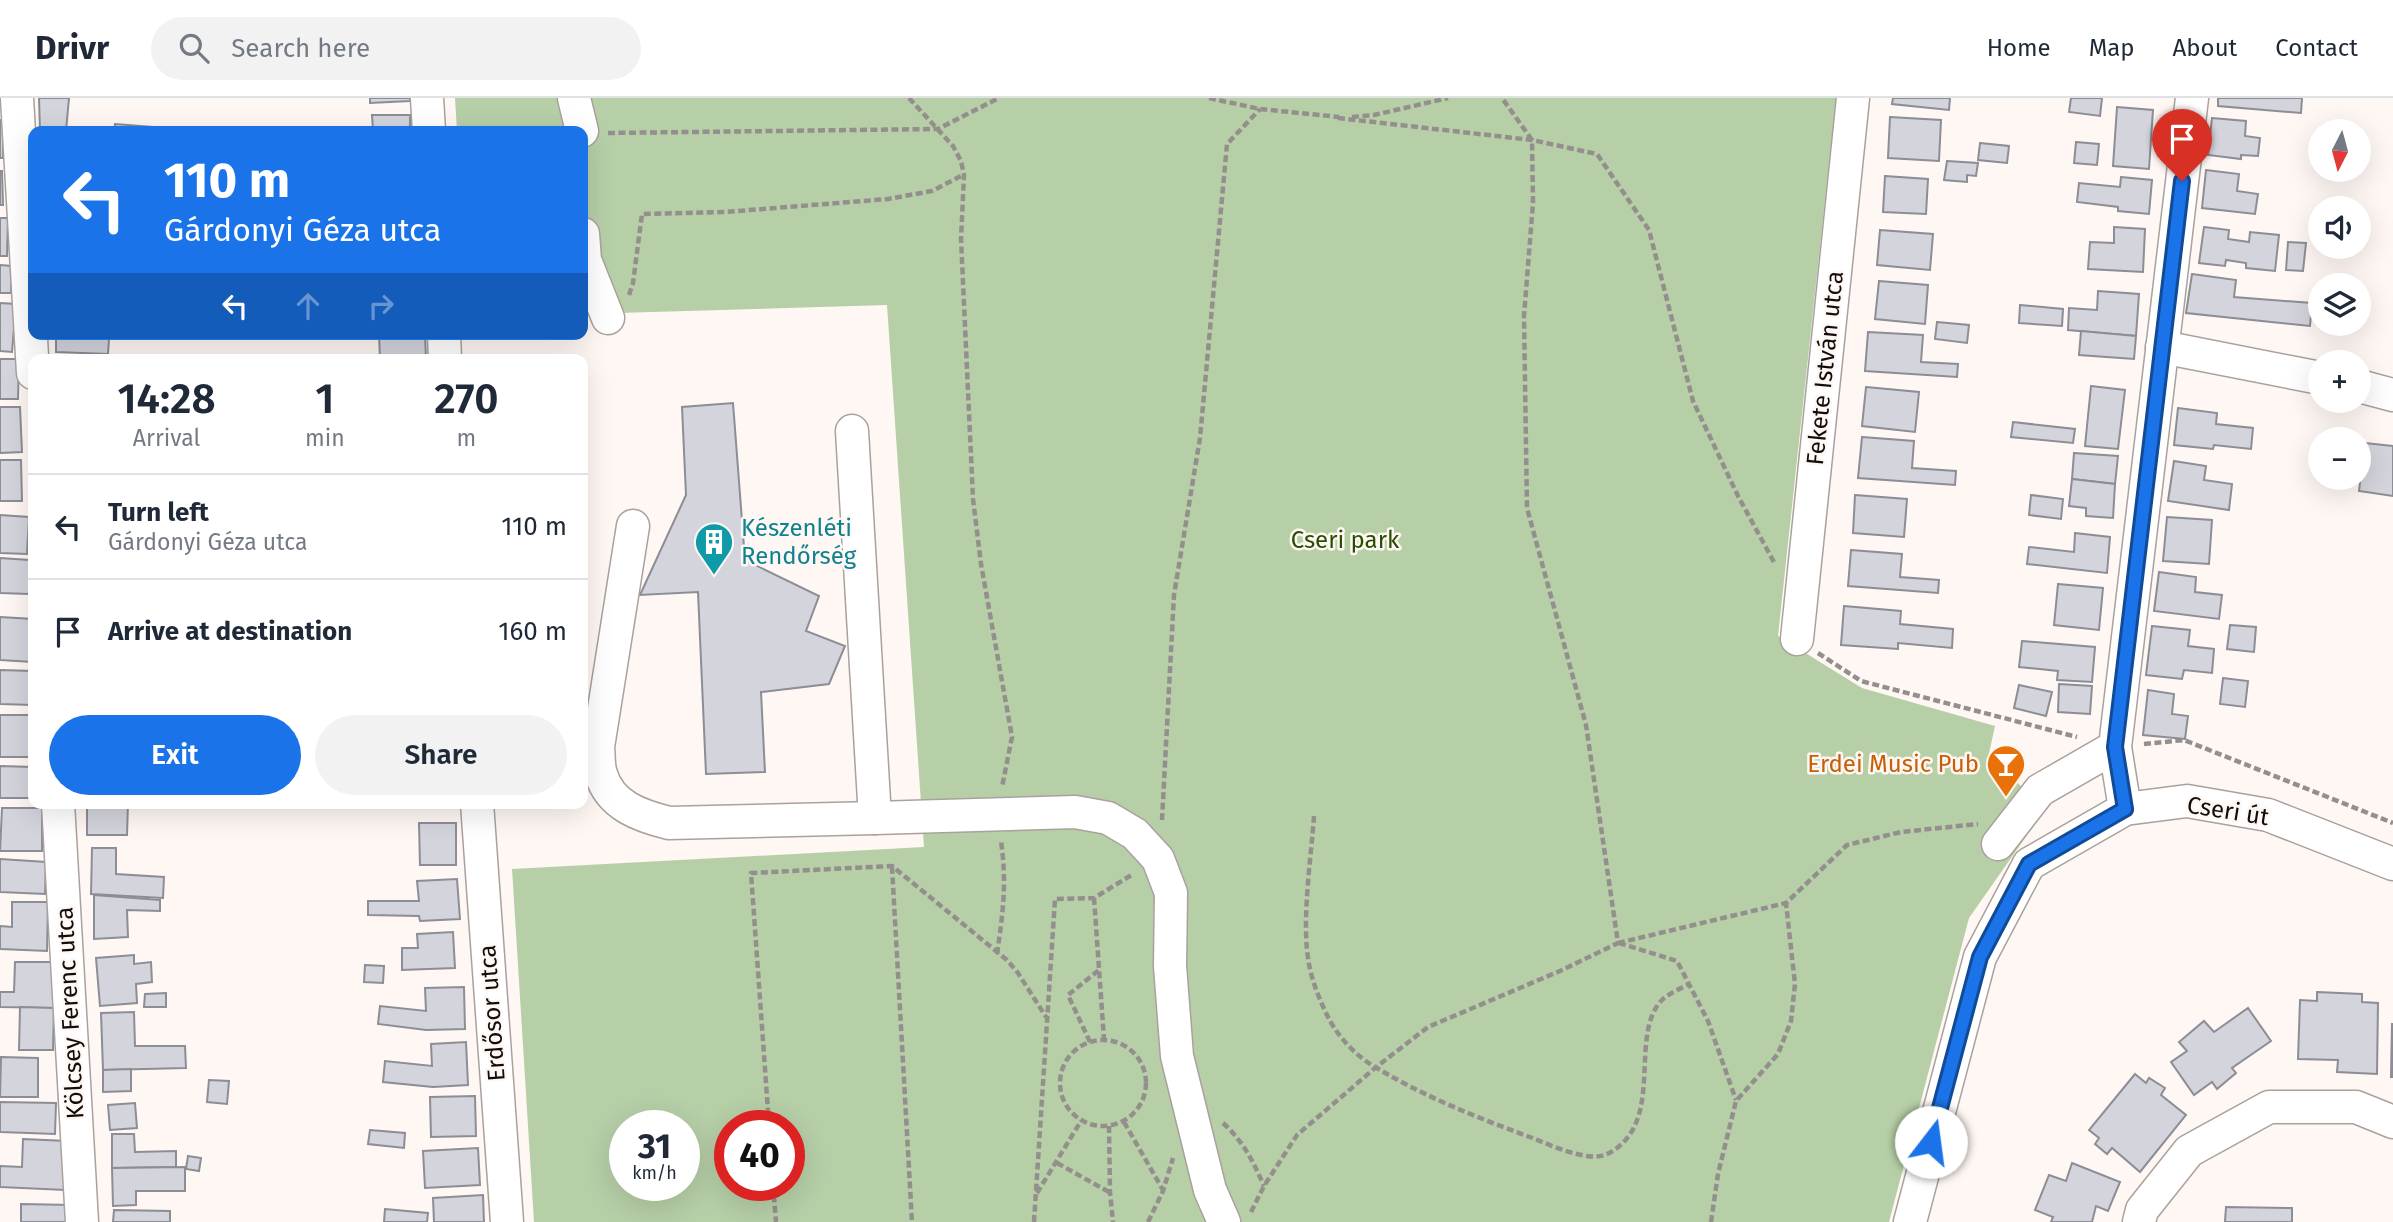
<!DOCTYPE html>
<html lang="en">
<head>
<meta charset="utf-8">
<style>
  :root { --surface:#fff; --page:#f2f2f3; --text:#1f2937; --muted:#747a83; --line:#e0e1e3; --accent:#1a73e8 }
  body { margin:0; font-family:"Fira Sans",sans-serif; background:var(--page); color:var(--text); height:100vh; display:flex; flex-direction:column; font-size:26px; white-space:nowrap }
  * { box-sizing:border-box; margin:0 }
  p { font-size:23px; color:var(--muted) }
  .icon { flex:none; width:38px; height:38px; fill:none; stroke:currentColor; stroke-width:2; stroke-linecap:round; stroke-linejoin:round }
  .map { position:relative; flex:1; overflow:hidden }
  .panel { position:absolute; left:28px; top:256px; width:560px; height:455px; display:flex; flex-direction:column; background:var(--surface); border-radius:14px; box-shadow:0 7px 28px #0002 }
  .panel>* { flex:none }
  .guide { position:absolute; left:28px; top:28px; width:560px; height:214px; border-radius:14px; box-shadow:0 7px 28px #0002; background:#1a73e8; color:#fff; overflow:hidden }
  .needle { width:46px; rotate:186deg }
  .controls { position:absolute; left:2308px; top:21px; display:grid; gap:14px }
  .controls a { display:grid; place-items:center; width:63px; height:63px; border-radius:50%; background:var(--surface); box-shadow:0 7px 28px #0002; font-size:35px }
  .speed { position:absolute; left:609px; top:1012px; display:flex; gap:14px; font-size:35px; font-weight:700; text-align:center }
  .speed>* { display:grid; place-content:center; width:91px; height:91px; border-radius:50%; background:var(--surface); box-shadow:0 7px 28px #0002; line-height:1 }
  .speed small { font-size:18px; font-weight:400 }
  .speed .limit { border:10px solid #d22; background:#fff; color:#111 }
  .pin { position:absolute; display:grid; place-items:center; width:60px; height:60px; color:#fff; margin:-72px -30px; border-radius:50% 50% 50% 0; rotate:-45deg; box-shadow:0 0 7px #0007 }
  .pin .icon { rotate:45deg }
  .me { position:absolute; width:77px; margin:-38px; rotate:15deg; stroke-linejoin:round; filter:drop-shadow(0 0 5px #0008) }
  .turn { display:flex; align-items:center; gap:24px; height:147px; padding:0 21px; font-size:32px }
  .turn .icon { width:91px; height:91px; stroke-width:2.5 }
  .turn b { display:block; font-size:49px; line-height:60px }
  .lanes { display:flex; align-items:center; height:66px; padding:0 21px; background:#0003; justify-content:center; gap:35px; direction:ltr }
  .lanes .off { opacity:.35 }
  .eta { display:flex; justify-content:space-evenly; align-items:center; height:119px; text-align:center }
  .eta b { font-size:42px; font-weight:600; line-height:49px }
  .button { display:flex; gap:14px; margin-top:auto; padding:14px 21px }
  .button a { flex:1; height:80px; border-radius:42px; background:var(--accent); color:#fff; font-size:28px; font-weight:600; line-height:80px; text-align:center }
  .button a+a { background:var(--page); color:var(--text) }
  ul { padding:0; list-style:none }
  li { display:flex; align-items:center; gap:21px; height:105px; padding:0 21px; border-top:2px solid var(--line) }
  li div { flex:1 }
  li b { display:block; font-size:26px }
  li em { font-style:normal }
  header { display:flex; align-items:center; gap:42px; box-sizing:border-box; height:98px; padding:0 35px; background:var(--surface); border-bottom:2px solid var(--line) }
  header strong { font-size:33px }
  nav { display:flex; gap:38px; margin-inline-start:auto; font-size:24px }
  .search { width:490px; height:63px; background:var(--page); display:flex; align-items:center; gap:18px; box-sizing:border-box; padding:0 24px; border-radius:38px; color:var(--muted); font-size:26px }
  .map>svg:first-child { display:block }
  .green { fill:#b6cfa7; fill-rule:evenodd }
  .building { fill:#d3d4dc; stroke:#8c8d95; stroke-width:2 }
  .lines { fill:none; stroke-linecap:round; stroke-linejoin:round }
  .minor-casing { stroke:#aaa19d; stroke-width:35 }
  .path { stroke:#948f8c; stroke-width:4.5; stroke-dasharray:7 3.5; stroke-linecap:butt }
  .minor { stroke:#fff; stroke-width:32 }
  .route-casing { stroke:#114b97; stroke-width:18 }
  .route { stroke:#1a73e8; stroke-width:12 }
  .labels { text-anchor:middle; stroke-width:5; stroke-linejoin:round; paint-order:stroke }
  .street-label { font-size:24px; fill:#100d0b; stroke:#fff7f3 }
  .culture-label { font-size:24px; fill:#0d838f; stroke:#fff7f3; text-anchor:start }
  .park-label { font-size:24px; fill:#284e00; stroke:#fff7f3 }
  .food-label { font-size:24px; fill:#c56008; stroke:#fff7f3; text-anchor:end }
</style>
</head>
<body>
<header>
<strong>Drivr</strong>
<div class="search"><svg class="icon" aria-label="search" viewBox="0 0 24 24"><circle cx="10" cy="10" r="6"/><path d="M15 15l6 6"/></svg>Search here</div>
<nav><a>Home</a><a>Map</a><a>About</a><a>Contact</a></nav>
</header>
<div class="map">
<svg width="2393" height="1124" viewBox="0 0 2393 1124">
  <rect width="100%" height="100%" fill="#fff7f3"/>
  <path class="green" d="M455,0H1836L1778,538L1862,590L1995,628L1988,660L2018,685L2044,713L1969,820L1889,1124H534L512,771L924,749L887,207L583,216V33H457ZM625,1027H684V1087H625ZM730,1027H789V1087H730Z"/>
  <g class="building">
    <path d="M39,0H69L66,33H40Z"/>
    <path d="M370,0H410V3L370,5Z"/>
    <path d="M1893,0H1950L1949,12L1892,6Z"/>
    <path d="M2071,0H2102L2100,18L2069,14Z"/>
    <path d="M2218,0H2302L2301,15L2218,8Z"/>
    <path d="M2117,9L2153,12L2149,71L2113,68Z"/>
    <path d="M372,17H410V33H373Z"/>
    <path d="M1890,19L1941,22L1939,63L1888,60Z"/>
    <path d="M2212,20L2246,23L2245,38L2260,40L2258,58L2241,57V61L2208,57Z"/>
    <rect x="0" y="22" width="3" height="38"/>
    <path d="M115,26L165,30L164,33H114Z"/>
    <path d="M2076,44L2099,46L2097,67L2074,65Z"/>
    <path d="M1980,45L2009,48L2007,65L1978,62Z"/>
    <path d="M1947,63L1978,65L1976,78L1967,77V84L1944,82Z"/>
    <path d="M2206,72L2239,76L2237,93L2258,96L2255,116L2202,110Z"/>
    <path d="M0,73H2L3,107H0Z"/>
    <path d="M1885,78L1928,81L1926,116L1883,114Z"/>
    <path d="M2121,79L2152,82L2149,116L2118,113V109L2077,104L2079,85L2120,89Z"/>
    <path d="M0,120H8L7,158H0Z"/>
    <path d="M2114,129L2145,131L2143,174L2088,171L2090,144L2114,145Z"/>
    <path d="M2204,129L2229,132L2228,141L2249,144L2250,134L2279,137L2275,173L2246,170V165L2226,162L2225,168L2199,165Z"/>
    <path d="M1880,132L1933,136L1930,172L1877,167Z"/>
    <path d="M2288,144L2306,145L2303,173L2286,172Z"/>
    <path d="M0,167L12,168L11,195H0Z"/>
    <path d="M2192,176L2236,182L2234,199L2312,205L2310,228L2186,215Z"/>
    <path d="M1879,183L1928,187L1925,226L1875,221Z"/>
    <path d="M2098,193L2139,196L2136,238L2068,232L2069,210L2097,212Z"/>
    <path d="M0,205L16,206L12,254L0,253Z"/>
    <path d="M2020,207L2063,211L2062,228L2019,225Z"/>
    <path d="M1937,224L1969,227L1967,245L1935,241Z"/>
    <path d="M2081,233L2136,238L2134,261L2079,257Z"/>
    <path d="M1868,234L1923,237L1921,264L1958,266L1957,279L1865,273Z"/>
    <path d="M56,236H97V240L109,241L108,256L56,254Z"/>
    <path d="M379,236H425L426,261H380Z"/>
    <path d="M0,261H19L18,301H0Z"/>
    <path d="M2091,288L2125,292L2118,351L2085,348Z"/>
    <path d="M1866,289L1919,294L1915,334L1862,328Z"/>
    <path d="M733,305L745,462L819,498L806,533L845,548L829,586L761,594L765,674L706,676L698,494L640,497L686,397L682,309Z"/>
    <path d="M0,309H20L22,354L0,355Z"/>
    <path d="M2178,310L2217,315L2216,326L2253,330L2251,351L2214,347L2213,351L2174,347Z"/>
    <path d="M2013,324L2075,331L2073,345L2011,339Z"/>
    <path d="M1862,339L1914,343L1912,370L1956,373L1955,387L1858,380Z"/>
    <path d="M2365,345L2393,348V398L2359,393Z"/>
    <path d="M2074,355L2118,358L2115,386L2072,381Z"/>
    <path d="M0,362H21L22,403H0Z"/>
    <path d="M2174,363L2206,368L2204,382L2232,386L2229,412L2168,403Z"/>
    <path d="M2072,381L2115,386L2113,420L2086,418V410L2069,408Z"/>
    <path d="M1855,397L1907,401L1904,439L1853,435Z"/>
    <path d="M2031,397L2063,401L2061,421L2029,417Z"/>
    <path d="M0,417L29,419L27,456L0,455Z"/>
    <path d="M2167,419L2212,422L2209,466L2163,463Z"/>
    <path d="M2075,435L2110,439L2107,475L2027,466L2029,449L2074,454Z"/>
    <path d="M1851,452L1902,456L1900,479L1939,482L1938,495L1848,488Z"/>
    <path d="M0,460L29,462V496L0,495Z"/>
    <path d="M2159,474L2196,479L2195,494L2222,497L2219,521L2154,513Z"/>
    <path d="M2058,486L2103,490L2099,532L2054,527Z"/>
    <path d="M1844,508L1901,513L1900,526L1953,531L1952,550L1898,545V551L1841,547Z"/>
    <path d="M0,519L33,521L32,564L0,562Z"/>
    <path d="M2230,527L2256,529L2254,554L2227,551Z"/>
    <path d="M2152,528L2190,532L2188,548L2214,551L2212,575L2184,572L2182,581L2146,577Z"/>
    <path d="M2022,543L2095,549L2092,584L2057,582L2058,573L2019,569Z"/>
    <path d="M0,572L33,573V607L0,606Z"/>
    <path d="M2223,580L2248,583L2245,609L2220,606Z"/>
    <path d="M2059,586L2092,588L2090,616L2058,614Z"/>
    <path d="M2019,587L2052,594L2046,618L2014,610Z"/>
    <path d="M2148,592L2174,596L2172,616L2188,618L2185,641L2143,637Z"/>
    <rect x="0" y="617" width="33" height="42"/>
    <path d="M0,668L33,669V700H0Z"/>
    <path d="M87,705H128L127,737H87Z"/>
    <path d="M2,710H42V753H0Z"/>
    <path d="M419,725H456V767H420Z"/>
    <path d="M92,750H116V776L164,779L163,800L91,796Z"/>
    <path d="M0,761L46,764L45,796L0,794Z"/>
    <path d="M457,781L460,821L420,823L419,818L368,817V803H419L417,783Z"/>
    <path d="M94,797L160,802V813L127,812L128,839L94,841Z"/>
    <path d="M12,804H48L47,853L0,851V828L12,829Z"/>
    <path d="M453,834L455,870L402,872V850H418L417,836Z"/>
    <path d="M134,857V866L151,864L152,884L136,886L137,905L100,908L96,860Z"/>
    <path d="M15,864H55L54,910L0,909V894H14Z"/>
    <path d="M365,867L384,868L383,885L364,884Z"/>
    <path d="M464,889L465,931L426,932L378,926L380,908L426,913L425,890Z"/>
    <path d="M2317,894L2362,896V904L2378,905L2377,976L2337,974L2338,962L2298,961L2300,902L2317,903Z"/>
    <path d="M166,895V909H144L145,896Z"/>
    <path d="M20,909L54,910L53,952H19Z"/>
    <path d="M2248,910L2271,943L2232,970L2236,975L2217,991L2212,984L2194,997L2171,964L2187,953L2179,944L2204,923L2214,934Z"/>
    <path d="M134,914L135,948H185L186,970L103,972L101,915Z"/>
    <path d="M2392,926H2393V979H2391Z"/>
    <path d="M466,944L468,987L433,989L383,984L385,963L432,968L431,946Z"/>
    <path d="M1,959L38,960V999H0Z"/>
    <path d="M131,971V993L103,994V972Z"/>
    <path d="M2135,976L2146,985L2149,980L2165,990L2161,997L2186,1017L2140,1074L2112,1050L2107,1056L2095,1046L2099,1040L2089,1032Z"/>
    <path d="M209,982L229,983L227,1006L207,1004Z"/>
    <path d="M475,998L476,1038L431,1039L430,999Z"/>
    <path d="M0,1004L56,1005L55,1036L0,1034Z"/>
    <path d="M135,1005L137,1030L110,1032L108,1007Z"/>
    <path d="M370,1032L405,1035L404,1050L368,1046Z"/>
    <path d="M112,1036H134L135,1054L176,1053V1069L112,1070Z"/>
    <path d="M23,1041L67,1043L65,1092L0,1089V1068L22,1069Z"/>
    <path d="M478,1050L480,1087L425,1090L423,1053Z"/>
    <path d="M188,1058L201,1060L199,1073L186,1071Z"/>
    <path d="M2072,1065L2120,1084L2108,1113L2096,1108L2092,1124H2051L2053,1119L2035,1112L2049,1077L2066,1083Z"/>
    <path d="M185,1069V1093H136V1107L113,1108L112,1070Z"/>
    <path d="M483,1097L484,1124H434L433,1100Z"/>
    <path d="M21,1106L72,1107V1124H21Z"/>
    <path d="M2226,1109L2292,1110V1124H2225Z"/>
    <path d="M385,1111L428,1115L427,1124H384Z"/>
    <path d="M114,1112L170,1113V1124H113Z"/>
  </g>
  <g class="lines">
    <g class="minor-casing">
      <g id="minor">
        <path d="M17,0L33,275"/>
        <path d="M427,0L429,33"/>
        <path d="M574,0L582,33"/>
        <path d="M583,136L585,162L608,220"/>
        <path d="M444,236L445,261"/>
        <path d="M2162,249L2320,280"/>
        <path d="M2359,288L2393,297"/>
        <path d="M852,333L875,720L1075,714L1108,720L1135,736L1158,761L1171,795L1170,868L1177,958L1210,1092L1224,1124"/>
        <path d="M633,428L598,649C599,658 598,668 601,676C610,708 641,718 669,725L875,720"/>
        <path d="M1797,541L1853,0"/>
        <path d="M58,705L82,1124"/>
        <path d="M477,705L507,1124"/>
        <path d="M2125,711L2115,649L2192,0"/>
        <path d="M1998,746L2040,692L2115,649"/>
        <path d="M1910,1124L1980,859L2029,766L2125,711L2187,703L2268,717L2393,766"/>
        <path d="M2139,1124L2142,1112L2189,1053L2269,1009H2356L2393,1024"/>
      </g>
    </g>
    <g class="path">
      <path d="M909,0L953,48L961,63L964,77L961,141L973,401L981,466L1012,639L1002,689"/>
      <path d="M1209,0L1260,11L1339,19"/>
      <path d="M1352,19L1374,17L1448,0"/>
      <path d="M1338,20L1532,42L1597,56L1649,132L1693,303L1738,398L1775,466"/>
      <path d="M608,35L938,31L999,0"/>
      <path d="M629,197L633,185L642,116L725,114L888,101L932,93L963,77"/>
      <path d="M1818,555L1861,583L2077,639"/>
      <path d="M2144,646L2184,642L2393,725"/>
      <path d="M1314,718C1311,761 1301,825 1309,866C1312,884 1321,905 1329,921C1339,940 1358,960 1377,970C1423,998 1476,1019 1527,1038C1546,1045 1566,1055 1587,1058C1599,1060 1608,1057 1617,1050C1663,1015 1629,936 1662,902C1669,895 1680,891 1689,886"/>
      <path d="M1162,722L1174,497L1200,340L1227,46L1260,11"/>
      <path d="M892,769L912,1124"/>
      <path d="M1094,800L1104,941"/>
      <path d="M1618,845L1786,805L1847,747L1901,734L1978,726"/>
      <path d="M1619,845L1677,863L1708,923L1736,1002"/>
      <path d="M997,856C1003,815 1007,785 1001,743"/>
      <circle cx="1103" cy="985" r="43"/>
      <path d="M1090,944L1068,897L1099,872"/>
      <path d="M1124,1024L1163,1092"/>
      <path d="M1223,1025C1243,1043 1253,1063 1264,1088"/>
      <path d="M769,1027L751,775L892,768L1007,862L1018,875L1046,919"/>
      <path d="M1109,1028L1110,1094L1113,1124"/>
      <path d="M1057,1065L1109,1094"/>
      <path d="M773,1087L776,1124"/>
      <path d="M1037,1095L1081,1023"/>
      <path d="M1251,1114L1264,1088L1297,1037L1375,970L1428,929L1560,873L1618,845L1586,627L1527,410L1524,218L1533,105L1532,42L1502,0"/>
      <path d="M1034,1124L1055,801L1094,800L1133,776"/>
      <path d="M1148,1124L1163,1093L1173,1060"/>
      <path d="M1711,1124L1718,1076L1736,1003L1778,956L1791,923L1795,886L1786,805"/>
    </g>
    <use href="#minor" class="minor"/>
  </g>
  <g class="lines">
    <g class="route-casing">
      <path id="route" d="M1931,1044L1980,859L2029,766L2125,711L2115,649L2182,83"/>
    </g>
    <use href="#route" class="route"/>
  </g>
  <defs>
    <g id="building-pin" transform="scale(2.0125)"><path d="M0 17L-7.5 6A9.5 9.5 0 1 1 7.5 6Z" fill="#0f9aa8" stroke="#fff7f3"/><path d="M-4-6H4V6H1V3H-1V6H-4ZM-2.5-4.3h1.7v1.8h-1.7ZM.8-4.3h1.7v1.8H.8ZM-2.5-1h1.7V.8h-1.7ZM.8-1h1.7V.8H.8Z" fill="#fff"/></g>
    <g id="bar-pin" transform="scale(2.0125)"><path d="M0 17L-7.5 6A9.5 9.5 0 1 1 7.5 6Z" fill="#e8710a" stroke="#fff7f3"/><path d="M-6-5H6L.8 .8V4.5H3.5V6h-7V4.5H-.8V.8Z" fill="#fff"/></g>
  </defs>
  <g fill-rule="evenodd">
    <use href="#building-pin" x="714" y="444"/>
    <use href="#bar-pin" x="2006" y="666"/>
  </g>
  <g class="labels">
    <g class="street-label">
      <text transform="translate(1825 270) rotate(-84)" y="8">Fekete István utca</text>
      <text transform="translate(2228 713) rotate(9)" y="8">Cseri út</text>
      <text transform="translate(70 915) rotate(-93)" y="8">Kölcsey Ferenc utca</text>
      <text transform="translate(492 915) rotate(-94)" y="8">Erdősor utca</text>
    </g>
    <g class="culture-label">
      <text x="741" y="438">Készenléti<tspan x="741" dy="28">Rendőrség</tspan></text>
    </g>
    <g class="park-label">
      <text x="1345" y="450">Cseri park</text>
    </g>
    <g class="food-label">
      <text x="1979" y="674">Erdei Music Pub</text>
    </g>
  </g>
</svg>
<div class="controls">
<a><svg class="needle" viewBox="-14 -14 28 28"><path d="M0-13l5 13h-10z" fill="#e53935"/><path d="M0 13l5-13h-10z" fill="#747a83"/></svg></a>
<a><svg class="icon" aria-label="sound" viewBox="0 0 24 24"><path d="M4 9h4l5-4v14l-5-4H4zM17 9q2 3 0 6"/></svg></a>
<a><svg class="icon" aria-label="layers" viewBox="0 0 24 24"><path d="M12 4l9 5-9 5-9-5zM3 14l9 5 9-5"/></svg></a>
<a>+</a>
<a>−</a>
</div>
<div class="speed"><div>31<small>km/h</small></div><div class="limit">40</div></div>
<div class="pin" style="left:2182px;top:83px;background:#d93025"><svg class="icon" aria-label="arrive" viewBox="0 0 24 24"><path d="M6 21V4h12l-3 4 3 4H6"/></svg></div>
<svg class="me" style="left:1931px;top:1044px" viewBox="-20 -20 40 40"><circle r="19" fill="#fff"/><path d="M0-13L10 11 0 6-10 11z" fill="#1a73e8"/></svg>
<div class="guide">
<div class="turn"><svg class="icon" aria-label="left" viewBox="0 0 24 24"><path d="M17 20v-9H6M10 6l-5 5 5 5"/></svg><div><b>110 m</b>Gárdonyi Géza utca</div></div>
<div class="lanes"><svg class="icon" aria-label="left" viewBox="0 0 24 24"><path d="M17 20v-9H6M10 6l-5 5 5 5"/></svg><svg class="icon off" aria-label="ahead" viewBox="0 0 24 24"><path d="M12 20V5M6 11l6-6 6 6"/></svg><svg class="icon off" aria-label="right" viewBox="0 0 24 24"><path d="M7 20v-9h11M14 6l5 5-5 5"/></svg></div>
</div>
<section class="panel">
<div class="eta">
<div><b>14:28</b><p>Arrival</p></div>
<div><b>1</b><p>min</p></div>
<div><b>270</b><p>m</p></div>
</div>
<ul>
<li><svg class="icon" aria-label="left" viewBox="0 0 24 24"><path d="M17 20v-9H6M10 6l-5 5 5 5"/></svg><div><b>Turn left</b><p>Gárdonyi Géza utca</p></div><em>110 m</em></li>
<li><svg class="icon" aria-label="arrive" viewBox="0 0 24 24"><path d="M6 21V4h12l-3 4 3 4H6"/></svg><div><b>Arrive at destination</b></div><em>160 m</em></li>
</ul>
<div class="button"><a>Exit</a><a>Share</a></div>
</section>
</div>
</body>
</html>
